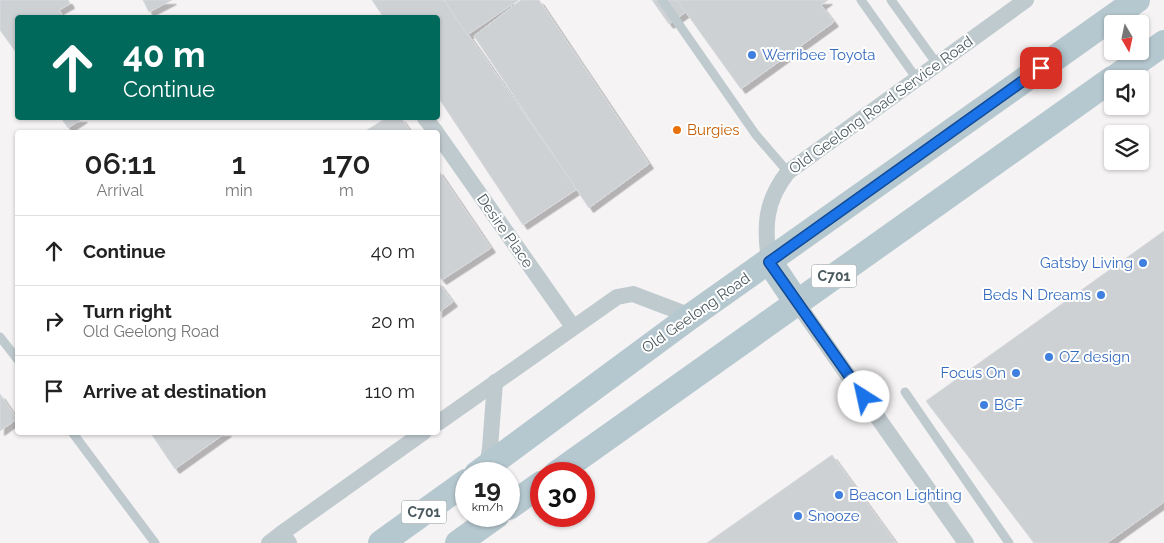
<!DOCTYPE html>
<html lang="en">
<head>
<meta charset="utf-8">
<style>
  :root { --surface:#fff; --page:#f6f6f6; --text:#222; --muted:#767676; --line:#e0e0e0 }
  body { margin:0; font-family:Raleway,sans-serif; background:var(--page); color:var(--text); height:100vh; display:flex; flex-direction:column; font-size:19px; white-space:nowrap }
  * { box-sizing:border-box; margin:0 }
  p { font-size:16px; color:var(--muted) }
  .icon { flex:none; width:28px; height:28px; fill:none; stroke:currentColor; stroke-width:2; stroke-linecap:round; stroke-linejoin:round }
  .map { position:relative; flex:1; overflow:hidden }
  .details { position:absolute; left:15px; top:130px; width:425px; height:305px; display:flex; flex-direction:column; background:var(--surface); border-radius:5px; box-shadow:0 1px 4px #0004 }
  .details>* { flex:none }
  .top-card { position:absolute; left:15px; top:15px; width:425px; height:105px; border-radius:5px; box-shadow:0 1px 4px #0004; background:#00695c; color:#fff; overflow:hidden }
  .needle { width:32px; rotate:171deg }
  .buttons { position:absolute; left:1104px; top:15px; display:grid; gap:10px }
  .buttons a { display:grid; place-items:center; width:45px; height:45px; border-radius:5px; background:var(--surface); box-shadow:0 1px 4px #0004; font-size:25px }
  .speed { position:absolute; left:455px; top:462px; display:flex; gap:10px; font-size:25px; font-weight:700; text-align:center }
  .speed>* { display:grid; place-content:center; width:65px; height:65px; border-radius:50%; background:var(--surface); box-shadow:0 1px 4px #0004; line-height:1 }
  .speed small { font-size:12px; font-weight:400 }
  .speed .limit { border:8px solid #d22; background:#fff; color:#111 }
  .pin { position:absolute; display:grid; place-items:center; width:42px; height:42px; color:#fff; margin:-21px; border-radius:10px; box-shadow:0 2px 8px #0006 }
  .me { position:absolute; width:55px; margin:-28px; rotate:325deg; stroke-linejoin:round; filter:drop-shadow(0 0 4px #0008) }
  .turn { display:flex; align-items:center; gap:18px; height:105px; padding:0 25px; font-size:22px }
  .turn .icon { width:65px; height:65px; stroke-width:2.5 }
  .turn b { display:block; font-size:35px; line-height:42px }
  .eta { display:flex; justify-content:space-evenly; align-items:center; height:85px; text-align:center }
  .eta b { font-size:30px; font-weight:600; line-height:35px }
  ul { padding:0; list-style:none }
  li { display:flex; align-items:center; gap:15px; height:70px; padding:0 25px; border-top:1px solid var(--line) }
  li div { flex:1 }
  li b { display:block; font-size:19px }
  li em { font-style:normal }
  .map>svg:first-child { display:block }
  .building { fill:#cdd1d4; stroke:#d7dadd; filter:url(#shadow) }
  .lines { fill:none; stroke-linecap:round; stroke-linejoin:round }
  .lane { stroke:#bfcace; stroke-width:9 }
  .street { stroke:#bfcace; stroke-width:16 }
  .primary { stroke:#b5c7cf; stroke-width:26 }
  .route-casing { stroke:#114b97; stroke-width:12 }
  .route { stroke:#1a73e8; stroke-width:9 }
  .shop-dot { fill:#3f7fe0; stroke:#fff; stroke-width:2 }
  .food-dot { fill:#e8710a; stroke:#fff; stroke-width:2 }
  .labels { text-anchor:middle; stroke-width:4; stroke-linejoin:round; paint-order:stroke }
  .shield { fill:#fff; stroke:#818c8f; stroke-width:1 }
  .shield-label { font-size:14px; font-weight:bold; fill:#4b5a5f }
  .shop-label { font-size:15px; fill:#366cbe; stroke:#fff; text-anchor:start }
  .street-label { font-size:15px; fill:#4b5a5f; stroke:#fff }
  .food-label { font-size:15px; fill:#c56008; stroke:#fff; text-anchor:start }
</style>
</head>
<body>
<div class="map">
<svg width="1164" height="543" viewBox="0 0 1164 543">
  <defs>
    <filter id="shadow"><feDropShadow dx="4.5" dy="4.5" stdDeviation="0" flood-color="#0004"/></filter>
  </defs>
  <rect width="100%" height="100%" fill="#f5f3f3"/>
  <g class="building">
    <path d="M0,0H68L70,4L59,10L64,18H18V55L0,30Z"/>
    <path d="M143,0H172L149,12Z"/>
    <path d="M372,0H444L577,189L523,225L438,97V18H384Z"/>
    <path d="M444,0H519L467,35Z"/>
    <path d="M521,0H539L649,164L589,208L474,36Z"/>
    <path d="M652,0H677L686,12L669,24Z"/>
    <path d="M677,0H828L821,5L834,22L741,89Z"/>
    <path d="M61,118H83L68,128Z"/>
    <path d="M386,118H401L411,132H364Z"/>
    <path d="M438,170L491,248L442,280L438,275Z"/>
    <path d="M1164,231V502L1107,543H1034L926,401Z"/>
    <path d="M438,282L453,302L438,313Z"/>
    <path d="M0,394L17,419L0,431Z"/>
    <path d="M150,432H227L175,469Z"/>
    <path d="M832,455L896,543H707Z"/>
  </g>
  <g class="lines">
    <g class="lane">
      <path d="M662,0L756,135L788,172"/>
      <path d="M861,0L917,79"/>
      <path d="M891,0L937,64"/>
      <path d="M0,337L18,360"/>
      <path d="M905,392L1009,543"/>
      <path d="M72,432L155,543"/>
    </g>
    <g class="street">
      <path d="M425,118L436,132"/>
      <path d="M438,135L573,327"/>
      <path d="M769,261C764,226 765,201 788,172L1026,0"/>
      <path d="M797,303L966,543"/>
      <path d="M438,423L617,297L633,294L691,316"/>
      <path d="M487,467L490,448L495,382"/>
      <path d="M282,533L424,432"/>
      <path d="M269,543L282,533L289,543"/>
    </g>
    <g class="primary">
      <path d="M1113,79L1164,43"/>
      <path d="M769,261L797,303"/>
      <path d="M477,474L691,316L1137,0"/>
      <path d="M556,474L1112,79"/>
      <path d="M509,507L541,484"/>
      <path d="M381,543L466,482"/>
      <path d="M458,543L496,516"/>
    </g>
  </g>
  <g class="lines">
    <g class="route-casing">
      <path id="route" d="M864,397L769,262L1041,68"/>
    </g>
    <use href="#route" class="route"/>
  </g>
  <g class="shop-dot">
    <circle cx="752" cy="55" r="5"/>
    <circle cx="1143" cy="263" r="5"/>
    <circle cx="1101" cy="295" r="5"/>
    <circle cx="1049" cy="357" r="5"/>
    <circle cx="1016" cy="373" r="5"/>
    <circle cx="984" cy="405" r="5"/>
    <circle cx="839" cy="495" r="5"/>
    <circle cx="798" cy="516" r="5"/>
  </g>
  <circle class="food-dot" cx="677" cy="130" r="5"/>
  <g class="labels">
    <g class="shield">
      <rect x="811.5" y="264.5" width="45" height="23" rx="4"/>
      <rect x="401.5" y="500.5" width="45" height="23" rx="4"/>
    </g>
    <g class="shield-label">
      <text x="834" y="281">C701</text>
      <text x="424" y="517">C701</text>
    </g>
    <g class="shop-label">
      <text x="762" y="60">Werribee Toyota</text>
      <text x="1133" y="268" text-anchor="end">Gatsby Living</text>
      <text x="1091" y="300" text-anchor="end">Beds N Dreams</text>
      <text x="1059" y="362">OZ design</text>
      <text x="1006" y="378" text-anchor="end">Focus On</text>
      <text x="994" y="410">BCF</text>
      <text x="849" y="500">Beacon Lighting</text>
      <text x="808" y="521">Snooze</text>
    </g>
    <g class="street-label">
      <text transform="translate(881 105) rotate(-36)" y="5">Old Geelong Road Service Road</text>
      <text transform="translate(505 231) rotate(55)" y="5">Desire Place</text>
      <text transform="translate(696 313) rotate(-35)" y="5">Old Geelong Road</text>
    </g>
    <g class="food-label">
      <text x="687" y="135">Burgies</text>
    </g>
  </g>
</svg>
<div class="buttons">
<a><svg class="needle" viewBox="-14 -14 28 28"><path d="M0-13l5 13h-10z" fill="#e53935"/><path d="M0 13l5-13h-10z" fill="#767676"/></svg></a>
<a><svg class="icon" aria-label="sound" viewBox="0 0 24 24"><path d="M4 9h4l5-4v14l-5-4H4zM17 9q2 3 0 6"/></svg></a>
<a><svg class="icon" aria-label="layers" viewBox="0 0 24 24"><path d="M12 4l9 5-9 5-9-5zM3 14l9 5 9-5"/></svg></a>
</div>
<div class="speed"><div>19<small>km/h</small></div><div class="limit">30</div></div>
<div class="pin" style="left:1041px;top:68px;background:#d93025"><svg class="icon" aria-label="arrive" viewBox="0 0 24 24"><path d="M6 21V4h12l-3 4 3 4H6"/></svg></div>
<svg class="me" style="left:864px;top:397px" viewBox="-20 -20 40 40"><circle r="19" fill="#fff"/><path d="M0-13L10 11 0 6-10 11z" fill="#1a73e8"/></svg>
<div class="top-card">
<div class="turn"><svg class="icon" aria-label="ahead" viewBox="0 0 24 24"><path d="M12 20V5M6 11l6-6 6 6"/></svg><div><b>40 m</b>Continue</div></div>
</div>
<section class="details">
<div class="eta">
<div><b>06:11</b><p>Arrival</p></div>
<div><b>1</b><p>min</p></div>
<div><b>170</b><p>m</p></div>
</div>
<ul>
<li><svg class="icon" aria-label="ahead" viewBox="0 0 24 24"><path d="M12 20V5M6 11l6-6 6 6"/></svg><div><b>Continue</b></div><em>40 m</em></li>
<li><svg class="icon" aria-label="right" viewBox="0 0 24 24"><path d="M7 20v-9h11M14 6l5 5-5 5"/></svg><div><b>Turn right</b><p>Old Geelong Road</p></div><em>20 m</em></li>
<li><svg class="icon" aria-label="arrive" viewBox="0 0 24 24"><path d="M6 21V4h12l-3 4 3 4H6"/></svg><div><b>Arrive at destination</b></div><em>110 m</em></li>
</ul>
</section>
</div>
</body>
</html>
